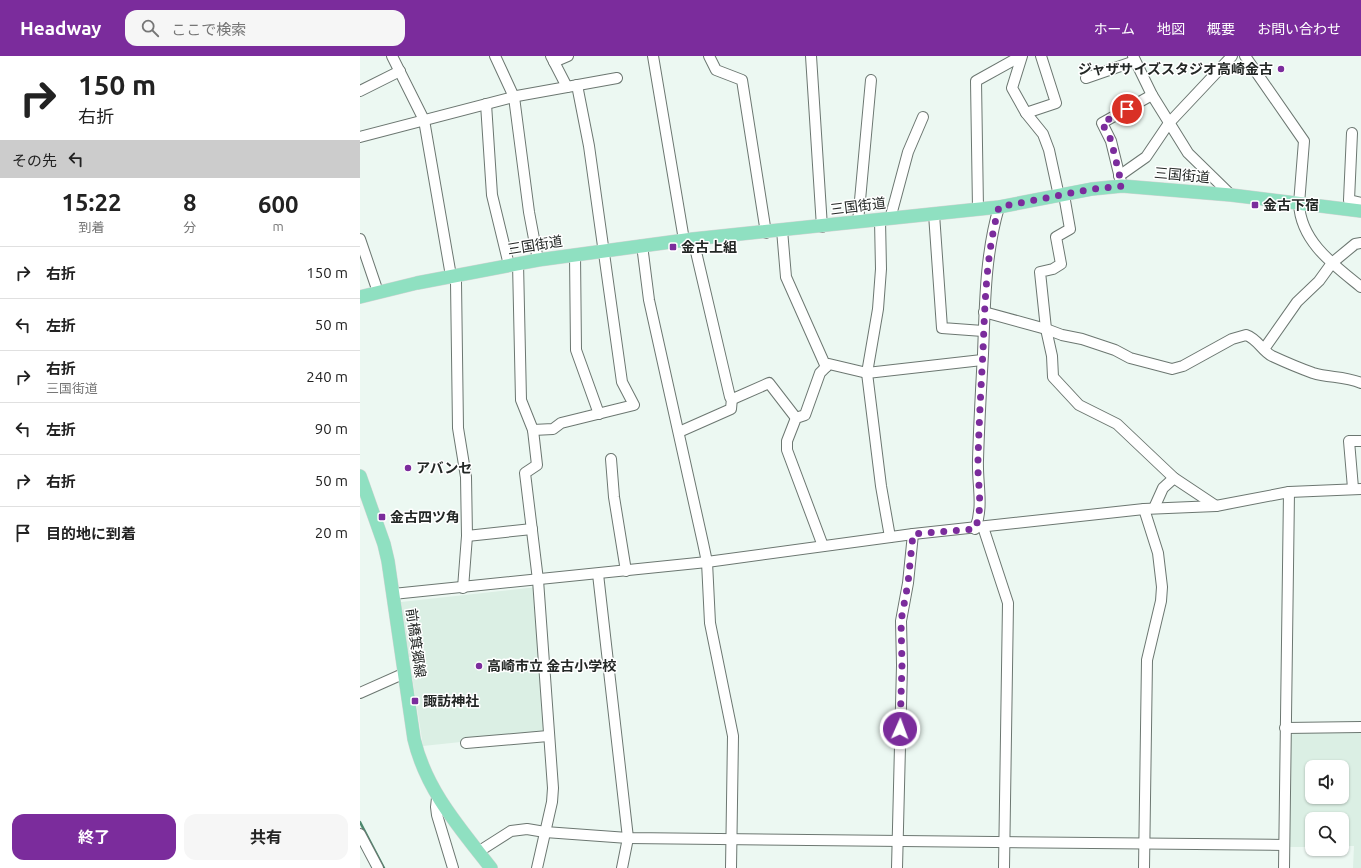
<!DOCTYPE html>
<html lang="ja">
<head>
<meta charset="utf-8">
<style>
  :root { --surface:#fff; --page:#f6f6f6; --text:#222; --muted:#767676; --line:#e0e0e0; --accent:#7b2c9c }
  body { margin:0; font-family:Ubuntu,"Noto Sans JP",sans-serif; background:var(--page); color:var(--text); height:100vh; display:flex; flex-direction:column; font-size:15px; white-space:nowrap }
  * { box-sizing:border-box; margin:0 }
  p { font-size:13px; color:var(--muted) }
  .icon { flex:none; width:22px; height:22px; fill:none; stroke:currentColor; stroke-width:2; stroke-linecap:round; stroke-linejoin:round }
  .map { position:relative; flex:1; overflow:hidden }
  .sheet { display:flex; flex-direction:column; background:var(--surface); width:360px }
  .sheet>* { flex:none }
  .guide { background:#fff; color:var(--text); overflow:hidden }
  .buttons { position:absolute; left:945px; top:704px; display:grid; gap:8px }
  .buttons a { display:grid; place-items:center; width:44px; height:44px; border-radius:8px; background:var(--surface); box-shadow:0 1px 3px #0004; font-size:20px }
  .pin { position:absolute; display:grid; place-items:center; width:34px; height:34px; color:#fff; margin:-17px; border:2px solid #fff; border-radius:50%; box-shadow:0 1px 4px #0007 }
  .me { position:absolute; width:44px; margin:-22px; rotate:2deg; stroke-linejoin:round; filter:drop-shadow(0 0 3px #0008) }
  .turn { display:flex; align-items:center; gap:14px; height:84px; padding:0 12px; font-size:18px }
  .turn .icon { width:52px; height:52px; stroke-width:2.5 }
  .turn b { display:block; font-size:28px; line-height:34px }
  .then { display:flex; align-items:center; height:38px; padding:0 12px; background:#0003; gap:8px; font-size:15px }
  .eta { display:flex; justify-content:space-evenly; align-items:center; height:68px; text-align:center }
  .eta b { font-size:24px; font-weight:700; line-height:28px }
  .cta { display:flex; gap:8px; margin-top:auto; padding:8px 12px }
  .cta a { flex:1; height:46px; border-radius:12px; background:var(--accent); color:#fff; font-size:16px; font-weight:700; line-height:46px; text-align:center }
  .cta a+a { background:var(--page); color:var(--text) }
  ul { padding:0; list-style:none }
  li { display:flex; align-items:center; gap:12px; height:52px; padding:0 12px; border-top:1px solid var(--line) }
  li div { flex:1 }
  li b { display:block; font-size:15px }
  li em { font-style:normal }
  header { display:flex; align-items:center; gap:24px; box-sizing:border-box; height:56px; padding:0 20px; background:var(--accent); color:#fff }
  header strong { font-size:19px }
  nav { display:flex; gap:22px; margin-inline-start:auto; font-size:14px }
  .search { width:280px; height:36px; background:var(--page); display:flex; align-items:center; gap:10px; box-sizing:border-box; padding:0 14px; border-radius:12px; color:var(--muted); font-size:15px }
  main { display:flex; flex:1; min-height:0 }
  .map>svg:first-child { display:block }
  .built { fill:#dbefe4; fill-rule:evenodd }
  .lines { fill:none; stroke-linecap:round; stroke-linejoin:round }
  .stream { stroke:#4c896e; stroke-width:2.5 }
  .minor-casing { stroke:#6c7771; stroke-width:12 }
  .major-casing { stroke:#d3d4d4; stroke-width:14 }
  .minor { stroke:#fff; stroke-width:10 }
  .major { stroke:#8fe0c1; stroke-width:13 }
  .route { stroke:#7b2c9c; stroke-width:7; stroke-dasharray:0 12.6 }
  .poi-dot { fill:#7b2c9c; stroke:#fff; stroke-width:1.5 }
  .labels { text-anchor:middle; stroke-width:3; stroke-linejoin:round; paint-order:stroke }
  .poi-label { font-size:14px; font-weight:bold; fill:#242826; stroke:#fff; text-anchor:start }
  .street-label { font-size:14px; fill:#242826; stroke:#fff }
</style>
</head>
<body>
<header>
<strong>Headway</strong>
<div class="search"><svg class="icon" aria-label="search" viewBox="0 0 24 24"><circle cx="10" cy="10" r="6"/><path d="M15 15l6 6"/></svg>ここで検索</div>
<nav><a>ホーム</a><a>地図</a><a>概要</a><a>お問い合わせ</a></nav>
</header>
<main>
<section class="sheet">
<div class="guide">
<div class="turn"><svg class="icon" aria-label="right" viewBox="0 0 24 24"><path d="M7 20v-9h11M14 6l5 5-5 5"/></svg><div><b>150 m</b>右折</div></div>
<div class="then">その先<svg class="icon" aria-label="left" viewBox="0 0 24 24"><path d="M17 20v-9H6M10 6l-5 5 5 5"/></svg></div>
</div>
<div class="eta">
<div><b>15:22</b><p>到着</p></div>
<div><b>8</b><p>分</p></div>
<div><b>600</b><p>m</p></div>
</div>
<ul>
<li><svg class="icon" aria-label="right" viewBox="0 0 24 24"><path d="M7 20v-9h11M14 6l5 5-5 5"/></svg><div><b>右折</b></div><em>150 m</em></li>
<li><svg class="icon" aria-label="left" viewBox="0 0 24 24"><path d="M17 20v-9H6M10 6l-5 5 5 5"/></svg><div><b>左折</b></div><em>50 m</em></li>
<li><svg class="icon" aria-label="right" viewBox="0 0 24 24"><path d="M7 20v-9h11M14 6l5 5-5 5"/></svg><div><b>右折</b><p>三国街道</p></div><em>240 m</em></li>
<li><svg class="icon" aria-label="left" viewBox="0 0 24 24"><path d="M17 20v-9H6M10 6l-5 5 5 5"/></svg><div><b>左折</b></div><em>90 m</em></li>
<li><svg class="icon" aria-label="right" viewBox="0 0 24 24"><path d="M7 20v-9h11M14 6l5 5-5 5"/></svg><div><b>右折</b></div><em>50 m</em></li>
<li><svg class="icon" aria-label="arrive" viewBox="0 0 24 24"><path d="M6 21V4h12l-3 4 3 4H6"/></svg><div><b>目的地に到着</b></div><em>20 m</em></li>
</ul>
<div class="cta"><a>終了</a><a>共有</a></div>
</section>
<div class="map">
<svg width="1001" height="812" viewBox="0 0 1001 812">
  <rect width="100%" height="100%" fill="#ecf8f2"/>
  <g class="built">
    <path d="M177,531L186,677L63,690L52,620L57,619L55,601H49L41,546Z"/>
    <path d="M938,674H1001V812H993L994,790H982V763H952V791H928V682ZM952,711H982V741H952Z"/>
  </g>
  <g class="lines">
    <path class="stream" d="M0,766L24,812"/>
    <g class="minor-casing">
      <g id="minor">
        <path d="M32,0L64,64L91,220L96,226L98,372L106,421L107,480L103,532"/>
        <path d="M135,0L154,41L169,156L178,204"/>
        <path d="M191,0L207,31"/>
        <path d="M293,0L324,184"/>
        <path d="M349,0L356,14L382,24L406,177"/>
        <path d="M451,0L462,171"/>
        <path d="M662,0L652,32L666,57L683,78L689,94L699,140"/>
        <path d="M773,0L792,39L828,97L871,139"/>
        <path d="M885,0L944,85L939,148C941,186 974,209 1001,231"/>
        <path d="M194,6L208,0"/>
        <path d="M726,22L775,5"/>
        <path d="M0,35L40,15"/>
        <path d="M126,48L132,139L149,209"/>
        <path d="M666,57L696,47L681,0"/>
        <path d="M992,77L989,144L1001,147"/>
        <path d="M0,81L157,40L257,22"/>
        <path d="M759,120L786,101L809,67L872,0"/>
        <path d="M761,126L751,85L742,67L792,39"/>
        <path d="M704,139L710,173L696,181L701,208L693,213L680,216L686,273L692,300L693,321L719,349L757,368L814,422L856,450"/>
        <path d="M618,153L616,25L661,0"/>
        <path d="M574,158L582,272L623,275"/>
        <path d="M530,163L548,96L563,61"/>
        <path d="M520,164L521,213L518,253L507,317L521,430L530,481"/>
        <path d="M498,166L511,24"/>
        <path d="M422,174L426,221L466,311"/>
        <path d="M0,183L18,236"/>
        <path d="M333,183L370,341L375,342L409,327L436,362"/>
        <path d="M282,189L289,244L343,487L347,506L350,567L373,680L371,812"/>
        <path d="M215,199L216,294L239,358"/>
        <path d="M158,207L161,344L173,374L177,409L165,417L178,524L193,732L192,746L177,812"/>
        <path d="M624,256L686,273L702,279L722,283L755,294L770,302L812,313L823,310L872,283L886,279C898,283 902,295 912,300C925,306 939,312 953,317C969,322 985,320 1001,327"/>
        <path d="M904,293L937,246L959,225L972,207L995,188L1001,187"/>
        <path d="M173,374L193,373L201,367L274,349L262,326L229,90L217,29"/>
        <path d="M319,376L371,353L372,342"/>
        <path d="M251,403L254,441L266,515"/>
        <path d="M993,432L989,385H1001"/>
        <path d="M794,452L803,432L814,422"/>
        <path d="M784,453L798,497L802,531L801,545L787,604L784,812"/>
        <path d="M623,471L648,547L644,812"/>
        <path d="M615,473C624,450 617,428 618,404C619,369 621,333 623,298C625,248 625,199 639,151"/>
        <path d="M107,480L172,473"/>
        <path d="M463,490L427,394V385L436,362L445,359L460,317L469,308L507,317L622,304"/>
        <path d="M238,518L268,782L262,812"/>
        <path d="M33,538L347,506L553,478L784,453L856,450L929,436L1001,433"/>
        <path d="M0,637L45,617"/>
        <path d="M925,672L1001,671"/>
        <path d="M106,687L188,680"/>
        <path d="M77,742L76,751L77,759L93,812"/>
        <path d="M0,778L18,812"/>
        <path d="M118,796L151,775L167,773L185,776L268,782L924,789"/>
        <path d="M537,812L542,609L541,565L548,527L553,478"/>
        <path d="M924,812L929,436"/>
      </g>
    </g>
    <g class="major-casing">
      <g id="major">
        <path d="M0,241L57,227L178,204L333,183L639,151L732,133L762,130L871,139L1001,155"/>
        <path d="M0,420L24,488L28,505L54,683C66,734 99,771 131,812"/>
      </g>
    </g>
    <use href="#minor" class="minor"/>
    <use href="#major" class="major"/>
  </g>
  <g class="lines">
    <path class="route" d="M540,673L542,609L541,565L548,527L553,478L615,473C624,450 617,428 618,404C619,368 621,331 623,295C625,246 626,198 639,151L732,133L762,130L751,84L742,67L767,53"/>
  </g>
  <g class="poi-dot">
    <circle cx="921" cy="13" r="4"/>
    <rect x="891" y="145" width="8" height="8" rx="2"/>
    <rect x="309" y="187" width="8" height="8" rx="2"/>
    <circle cx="48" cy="412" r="4"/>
    <rect x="18" y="457" width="8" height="8" rx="2"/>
    <circle cx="119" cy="610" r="4"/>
    <rect x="51" y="641" width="8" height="8" rx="2"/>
  </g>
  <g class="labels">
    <g class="poi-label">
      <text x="913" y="18" text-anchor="end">ジャザサイズスタジオ高崎金古</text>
      <text x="903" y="154">金古下宿</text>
      <text x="321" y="196">金古上組</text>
      <text x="56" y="417">アバンセ</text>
      <text x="30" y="466">金古四ツ角</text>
      <text x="127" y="615">高崎市立 金古小学校</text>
      <text x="63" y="650">諏訪神社</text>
    </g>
    <g class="street-label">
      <text transform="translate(822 119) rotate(5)" y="5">三国街道</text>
      <text transform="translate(498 150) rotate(-7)" y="5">三国街道</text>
      <text transform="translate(175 189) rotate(-9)" y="5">三国街道</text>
      <text transform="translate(56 587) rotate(82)" y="5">前橋箕郷線</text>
    </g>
  </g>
</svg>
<div class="buttons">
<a><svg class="icon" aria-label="sound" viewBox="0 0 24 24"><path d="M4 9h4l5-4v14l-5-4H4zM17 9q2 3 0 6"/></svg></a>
<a><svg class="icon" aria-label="search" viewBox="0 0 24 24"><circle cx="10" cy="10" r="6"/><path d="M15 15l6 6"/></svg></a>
</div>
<div class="pin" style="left:767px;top:53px;background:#d93025"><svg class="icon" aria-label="arrive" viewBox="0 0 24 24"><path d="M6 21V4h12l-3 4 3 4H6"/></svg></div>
<svg class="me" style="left:540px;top:673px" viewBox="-20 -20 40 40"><circle r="17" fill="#7b2c9c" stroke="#fff" stroke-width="3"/><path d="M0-11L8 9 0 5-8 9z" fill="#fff"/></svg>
</div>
</main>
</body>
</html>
